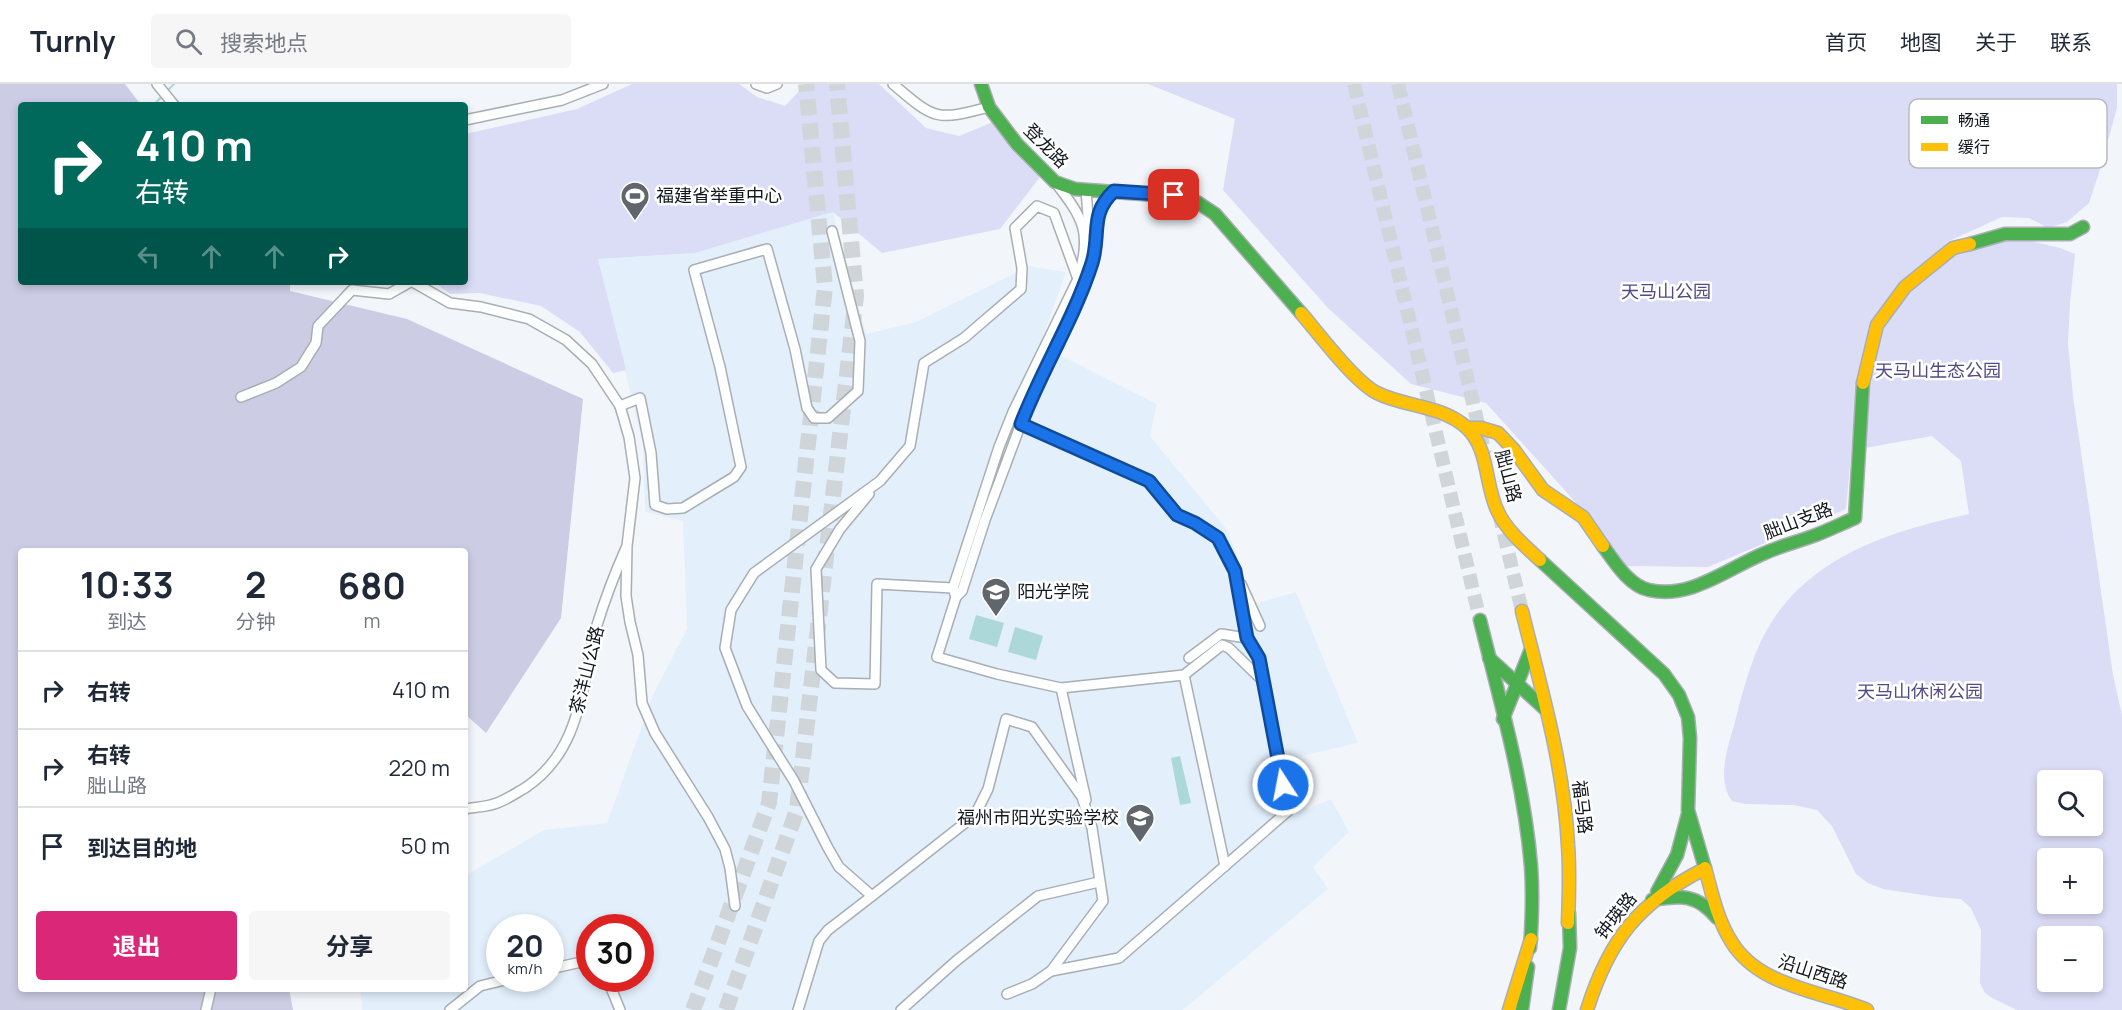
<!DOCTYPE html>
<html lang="zh">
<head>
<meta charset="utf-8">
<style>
  :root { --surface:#fff; --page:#f6f6f7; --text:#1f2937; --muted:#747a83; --line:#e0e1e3; --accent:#db2777 }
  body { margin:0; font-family:Manrope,"Noto Sans SC",sans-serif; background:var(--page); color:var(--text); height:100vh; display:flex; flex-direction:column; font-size:22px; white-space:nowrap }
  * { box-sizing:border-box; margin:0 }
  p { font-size:20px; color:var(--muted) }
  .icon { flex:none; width:33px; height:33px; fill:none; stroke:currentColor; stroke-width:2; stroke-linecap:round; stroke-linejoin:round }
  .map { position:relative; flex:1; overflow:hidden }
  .sheet { position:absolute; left:18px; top:464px; width:450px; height:444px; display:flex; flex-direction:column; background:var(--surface); border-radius:6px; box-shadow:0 3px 9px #0003 }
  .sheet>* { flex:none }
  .guide { position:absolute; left:18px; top:18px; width:450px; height:183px; border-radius:6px; box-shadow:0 3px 9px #0003; background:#00695c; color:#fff; overflow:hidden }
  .controls { position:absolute; left:2037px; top:686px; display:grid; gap:12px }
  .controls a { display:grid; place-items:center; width:66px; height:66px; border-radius:6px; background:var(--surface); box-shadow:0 3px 9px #0003; font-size:30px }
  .speed { position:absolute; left:486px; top:830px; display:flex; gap:12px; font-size:30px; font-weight:700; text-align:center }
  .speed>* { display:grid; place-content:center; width:78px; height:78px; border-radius:50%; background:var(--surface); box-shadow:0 3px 9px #0003; line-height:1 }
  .speed small { font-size:15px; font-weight:400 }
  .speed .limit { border:9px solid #d22; background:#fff; color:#111 }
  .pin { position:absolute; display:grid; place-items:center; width:51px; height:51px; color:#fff; margin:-26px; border-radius:12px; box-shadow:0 3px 9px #0006 }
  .me { position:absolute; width:66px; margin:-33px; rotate:349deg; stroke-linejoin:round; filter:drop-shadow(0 0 4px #0008) }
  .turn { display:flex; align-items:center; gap:21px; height:126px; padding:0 18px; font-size:27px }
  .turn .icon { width:78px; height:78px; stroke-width:2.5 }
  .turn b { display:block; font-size:42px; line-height:51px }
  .lanes { display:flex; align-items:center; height:57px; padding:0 18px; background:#0003; justify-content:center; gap:30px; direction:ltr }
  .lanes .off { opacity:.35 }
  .eta { display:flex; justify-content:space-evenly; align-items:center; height:102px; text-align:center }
  .eta b { font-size:36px; font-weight:700; line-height:42px }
  .cta { display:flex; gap:12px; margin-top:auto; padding:12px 18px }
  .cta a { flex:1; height:69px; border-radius:6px; background:var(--accent); color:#fff; font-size:24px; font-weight:700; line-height:69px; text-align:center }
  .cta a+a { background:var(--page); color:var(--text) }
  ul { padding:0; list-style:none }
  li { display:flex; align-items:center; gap:18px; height:78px; padding:0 18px; border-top:2px solid var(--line) }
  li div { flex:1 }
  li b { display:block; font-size:22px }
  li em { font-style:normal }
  header { display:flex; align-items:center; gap:36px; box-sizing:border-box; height:84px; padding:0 30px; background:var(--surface); border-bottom:2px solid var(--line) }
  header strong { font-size:28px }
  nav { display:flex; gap:33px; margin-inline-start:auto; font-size:21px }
  .search { width:420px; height:54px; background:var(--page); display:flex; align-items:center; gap:15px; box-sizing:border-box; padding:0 21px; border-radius:6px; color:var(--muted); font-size:22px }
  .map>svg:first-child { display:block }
  .built { fill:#e3f0fc; fill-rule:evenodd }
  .green { fill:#dbdcf6; fill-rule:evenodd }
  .forest { fill:#cccce5 }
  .water { fill:#acd8da }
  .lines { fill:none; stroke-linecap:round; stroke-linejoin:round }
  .stream { stroke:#acd8da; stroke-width:2 }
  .primary-tunnel { stroke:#d0d5d9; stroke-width:14; stroke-dasharray:14 7; stroke-linecap:butt }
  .highway-tunnel { stroke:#d0d5d9; stroke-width:16; stroke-dasharray:16 8; stroke-linecap:butt }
  .street-casing { stroke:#a9aeb2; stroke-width:12 }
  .fast-casing { stroke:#a9aeb2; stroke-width:15 }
  .slow-casing { stroke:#a9aeb2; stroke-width:15 }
  .street { stroke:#fdfefe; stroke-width:9 }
  .fast { stroke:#4caf50; stroke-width:12 }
  .slow { stroke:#ffc107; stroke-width:12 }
  .route-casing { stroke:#114b97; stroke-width:15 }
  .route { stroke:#1a73e8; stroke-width:10 }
  .labels { text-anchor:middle; stroke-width:5; stroke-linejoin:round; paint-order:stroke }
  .street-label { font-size:18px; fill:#11181e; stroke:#fff }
  .poi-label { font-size:18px; fill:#11181e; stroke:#fff; text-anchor:start }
  .park-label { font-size:18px; fill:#534b85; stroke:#fff }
  .key { fill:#fff; stroke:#b8babc; stroke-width:1.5 }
  .key-label { font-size:16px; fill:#11181e }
</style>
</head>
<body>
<header>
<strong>Turnly</strong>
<div class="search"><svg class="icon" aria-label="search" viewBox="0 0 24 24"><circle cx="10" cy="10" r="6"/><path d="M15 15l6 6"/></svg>搜索地点</div>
<nav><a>首页</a><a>地图</a><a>关于</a><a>联系</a></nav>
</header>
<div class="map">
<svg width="2122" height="926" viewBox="0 0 2122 926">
  <rect width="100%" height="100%" fill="#f2f6fa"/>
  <path class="built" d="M833,128L866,250L916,238L1029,182L1066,188L1040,261L1157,320L1150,352L1228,447L1253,520L1296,508L1358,659L1297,673L1291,692L1294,707L1308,725L1331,715L1349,748L1313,783L1328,805L1183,926H362L361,905L465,904V792L544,746L607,739L654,609L687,545L683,437L645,428L643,361L598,175L695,169ZM500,843H550V894H500ZM590,843H640V894H590Z"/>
  <g class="green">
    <path d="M632,0H739L757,13L785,22L806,0H879L926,44L959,52L993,38L1040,93L1000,145L882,169L833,128L695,169L598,175L626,286L613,289L580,248L541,222L480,209L450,210L434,198H465V50L577,25Z"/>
    <path d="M1148,0H2117V24L2098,92L2089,119L2067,138L2048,144L2029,134L2002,133L1949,157L1892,211L1856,315L1846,425L1708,483L1624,482L1588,432L1486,319L1411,300L1328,224L1223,106L1235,35Z"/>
    <path d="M2015,153L2060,164L2075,170L2070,219L2068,259L2073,312L2113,591L2122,631V926H2017L1994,915L1985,909L1980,899L1981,846L1971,824L1961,815L1936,813L1883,805L1868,799L1856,790L1832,742L1817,726L1794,721L1745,720L1732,717C1716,694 1728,663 1735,638C1744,603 1753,566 1773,536C1817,469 1896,446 1969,430L1961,377L1932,352L1865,364L1868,314L1881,252L1889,232L1904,208L1971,154ZM2048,696H2092V741H2048ZM2048,774H2092V819H2048ZM2048,852H2092V897H2048Z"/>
  </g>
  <path class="forest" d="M0,0H125L141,21H21V198H290V207L407,235L583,315L561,534L486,649L465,630V466H21V904L289,905L293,926H0Z"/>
  <g class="water">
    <path d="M976,531L1004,539L997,563L969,555Z"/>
    <path d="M1015,543L1043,552L1036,576L1008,568Z"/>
    <path d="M1180,672L1191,719L1180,721L1171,674Z"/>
  </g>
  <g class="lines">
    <g class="stream">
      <path d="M166,8L174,0"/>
      <path d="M154,21L162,12"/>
    </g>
    <g class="primary-tunnel">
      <path d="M1354,0L1480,536"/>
      <path d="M1398,0L1485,370"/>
      <path d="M1499,429L1522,527"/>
    </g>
    <g class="highway-tunnel">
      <path d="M693,926L769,719L825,203L806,0"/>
      <path d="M726,926L797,726L856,212L837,0"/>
    </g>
    <g class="street-casing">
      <g id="street">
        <path d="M157,0L174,21"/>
        <path d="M756,0L767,4L777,0"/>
        <path d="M893,0C935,36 936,37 989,23"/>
        <path d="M465,36L562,16L603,0"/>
        <path d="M1055,98C1084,135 1092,149 1078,195L1013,328L999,363L953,504L956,513L962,507L985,436L1032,310L1086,199L1095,169L1098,130L1101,122L1115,107"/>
        <path d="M1086,106L1089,146"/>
        <path d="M413,198L450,219L481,223L529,235L566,256L592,280L620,322L629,353L635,394L627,462L626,512L630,538L638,571L642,619L655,649L708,733L725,765L730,784L735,822"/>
        <path d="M241,313L276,299L301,283L316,259L318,242L352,206L389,210L410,198"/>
        <path d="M620,322L640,314L651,369L655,421L667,425L683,424L734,393L741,383L720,283L694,186L767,165L795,265L807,324L814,334H828L858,307L860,257L832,147"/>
        <path d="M1021,340L1149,397L1177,431L1195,439L1218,454L1235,487L1247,554"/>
        <path d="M869,410L840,445L816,485L821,586L835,599L875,600L877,500L953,504"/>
        <path d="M1241,500L1260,542"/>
        <path d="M956,513L937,573L997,590L1061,604L1184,591L1222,561L1229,564L1262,596L1288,727L1119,874L1051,887"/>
        <path d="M1189,574L1221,550L1247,554L1259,574L1262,596"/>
        <path d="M1184,591L1225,782"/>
        <path d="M1061,604L1086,716"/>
        <path d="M465,725C475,723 487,723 497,719C506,716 516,709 525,704C583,665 580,602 597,541C605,515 615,489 626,464"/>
        <path d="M550,885L590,876"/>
        <path d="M607,894L620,926"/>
        <path d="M1007,910L1032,900L1051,887L1103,817L1092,744L1082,713L1032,643L1006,635L988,705L975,731L872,812L839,783L828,764L794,697L747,622L725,564L731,526L754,489L880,397L910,362L924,279L964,254L1021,205L1022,184L1015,144L1037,122L1054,129L1078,195L1086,199"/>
        <path d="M206,926L211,904"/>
        <path d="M450,926L480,902L513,894"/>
        <path d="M798,926L819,857L828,846L872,812"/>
        <path d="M901,926L956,877L1038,812L1099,798"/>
      </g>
    </g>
    <g class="fast-casing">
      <g id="fast">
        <path d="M981,0L989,23L1017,60L1055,98L1075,105L1182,113L1197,118L1215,130L1301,229"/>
        <path d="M1970,160L2005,150H2070L2083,143"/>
        <path d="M1603,462C1614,477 1629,502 1649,506C1690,516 1728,484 1765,469C1780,462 1797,458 1813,452C1827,447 1841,440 1855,434L1863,299"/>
        <path d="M1540,476L1664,590L1679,611L1688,633L1690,654L1688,726L1705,784"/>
        <path d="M1480,536C1500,617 1524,698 1531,782C1533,809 1532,837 1530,864"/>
        <path d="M1489,574L1545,625"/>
        <path d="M1503,635L1531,565"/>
        <path d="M1657,808L1677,771L1688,730"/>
        <path d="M1652,816C1681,811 1697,810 1717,834"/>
        <path d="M1522,926L1528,883"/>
        <path d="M1559,926L1570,864L1569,829"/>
      </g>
    </g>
    <g class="slow-casing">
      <g id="slow">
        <path d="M1301,229C1319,250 1354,297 1377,309C1405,323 1441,321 1466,343C1490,365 1484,400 1498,428C1507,447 1525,462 1540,476"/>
        <path d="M1863,299L1877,241L1905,203L1953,164L1970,160"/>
        <path d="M1467,344H1481L1498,349L1514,366L1543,406L1583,433L1603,462"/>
        <path d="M1522,527C1541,604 1564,682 1568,761C1570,787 1569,813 1568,839"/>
        <path d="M1705,784C1712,809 1717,835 1731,857C1758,903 1822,907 1867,926"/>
        <path d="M1509,926L1531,855"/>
        <path d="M1587,926C1609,856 1638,819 1704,785"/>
      </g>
    </g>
    <use href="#street" class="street"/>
    <use href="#fast" class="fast"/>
    <use href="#slow" class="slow"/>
  </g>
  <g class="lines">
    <g class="route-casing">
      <path id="route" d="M1174,111L1114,107C1089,130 1101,150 1092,179C1074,235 1042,285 1021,340L1149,397L1177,431L1195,439L1218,454L1235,487L1247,554L1259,574L1283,701"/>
    </g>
    <use href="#route" class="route"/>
  </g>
  <defs>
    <g id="stadium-pin" transform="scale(1.5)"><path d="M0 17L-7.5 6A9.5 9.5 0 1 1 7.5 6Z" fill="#60666b" stroke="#fff"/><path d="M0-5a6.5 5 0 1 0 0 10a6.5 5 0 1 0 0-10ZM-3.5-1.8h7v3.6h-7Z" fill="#fff"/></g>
    <g id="university-pin" transform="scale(1.5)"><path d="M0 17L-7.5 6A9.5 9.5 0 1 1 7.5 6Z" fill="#60666b" stroke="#fff"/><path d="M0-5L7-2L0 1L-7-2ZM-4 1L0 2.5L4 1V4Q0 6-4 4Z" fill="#fff"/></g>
    <g id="school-pin" transform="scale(1.5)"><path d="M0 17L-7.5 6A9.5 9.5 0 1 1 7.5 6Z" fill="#60666b" stroke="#fff"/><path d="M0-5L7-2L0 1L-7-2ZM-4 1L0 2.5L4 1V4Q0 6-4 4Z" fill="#fff"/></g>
  </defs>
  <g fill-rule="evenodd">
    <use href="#stadium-pin" x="635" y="112"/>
    <use href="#university-pin" x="996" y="508"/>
    <use href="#school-pin" x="1140" y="734"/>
  </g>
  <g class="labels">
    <g class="street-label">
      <text transform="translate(1046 62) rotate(45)" y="6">登龙路</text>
      <text transform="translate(1508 392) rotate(75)" y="6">胐山路</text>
      <text transform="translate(1798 437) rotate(-21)" y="6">胐山支路</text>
      <text transform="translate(587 586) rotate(-76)" y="6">茶洋山公路</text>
      <text transform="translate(1582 723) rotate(83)" y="6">福马路</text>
      <text transform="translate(1616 832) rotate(-51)" y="6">钟瑛路</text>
      <text transform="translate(1813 888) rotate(18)" y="6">沿山西路</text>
    </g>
    <g class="poi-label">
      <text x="656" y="118">福建省举重中心</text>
      <text x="1017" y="514">阳光学院</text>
      <text x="1119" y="740" text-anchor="end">福州市阳光实验学校</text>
    </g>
    <g class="park-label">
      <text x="1666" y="214">天马山公园</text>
      <text x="1938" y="293">天马山生态公园</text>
      <text x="1920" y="614">天马山休闲公园</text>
    </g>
  </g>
  <rect x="1909" y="15" width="198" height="69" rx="9" class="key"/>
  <rect x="1921" y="32" width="27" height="8" fill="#4caf50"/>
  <rect x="1921" y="59" width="27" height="8" fill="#ffc107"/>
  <g class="key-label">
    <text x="1958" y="42">畅通</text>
    <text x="1958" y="69">缓行</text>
  </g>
</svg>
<div class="controls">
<a><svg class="icon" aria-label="search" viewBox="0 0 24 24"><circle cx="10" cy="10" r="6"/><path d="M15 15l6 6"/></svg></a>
<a>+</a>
<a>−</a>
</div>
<div class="speed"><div>20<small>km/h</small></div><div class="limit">30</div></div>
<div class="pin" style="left:1174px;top:111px;background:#d93025"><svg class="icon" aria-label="arrive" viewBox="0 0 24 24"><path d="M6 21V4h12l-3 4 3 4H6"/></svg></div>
<svg class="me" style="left:1283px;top:701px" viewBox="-20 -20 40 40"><circle r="17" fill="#1a73e8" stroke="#fff" stroke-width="3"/><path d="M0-11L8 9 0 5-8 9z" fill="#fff"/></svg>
<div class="guide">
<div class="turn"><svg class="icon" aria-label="right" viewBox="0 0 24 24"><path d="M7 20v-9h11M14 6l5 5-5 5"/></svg><div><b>410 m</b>右转</div></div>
<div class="lanes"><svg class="icon off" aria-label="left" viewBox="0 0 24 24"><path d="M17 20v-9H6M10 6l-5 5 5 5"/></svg><svg class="icon off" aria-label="ahead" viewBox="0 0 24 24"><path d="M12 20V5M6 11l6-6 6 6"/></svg><svg class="icon off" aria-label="ahead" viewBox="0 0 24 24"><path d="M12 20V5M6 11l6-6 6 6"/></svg><svg class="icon" aria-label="right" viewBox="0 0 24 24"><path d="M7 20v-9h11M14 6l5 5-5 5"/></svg></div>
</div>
<section class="sheet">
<div class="eta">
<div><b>10:33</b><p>到达</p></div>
<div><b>2</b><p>分钟</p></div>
<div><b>680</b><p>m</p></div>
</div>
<ul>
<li><svg class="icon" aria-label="right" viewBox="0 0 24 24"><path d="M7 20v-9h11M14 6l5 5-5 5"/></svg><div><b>右转</b></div><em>410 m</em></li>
<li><svg class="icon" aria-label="right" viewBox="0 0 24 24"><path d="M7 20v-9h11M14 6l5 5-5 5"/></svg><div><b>右转</b><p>胐山路</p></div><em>220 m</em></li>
<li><svg class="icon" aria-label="arrive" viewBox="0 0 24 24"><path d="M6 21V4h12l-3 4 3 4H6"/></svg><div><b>到达目的地</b></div><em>50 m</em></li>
</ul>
<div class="cta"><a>退出</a><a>分享</a></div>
</section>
</div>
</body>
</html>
